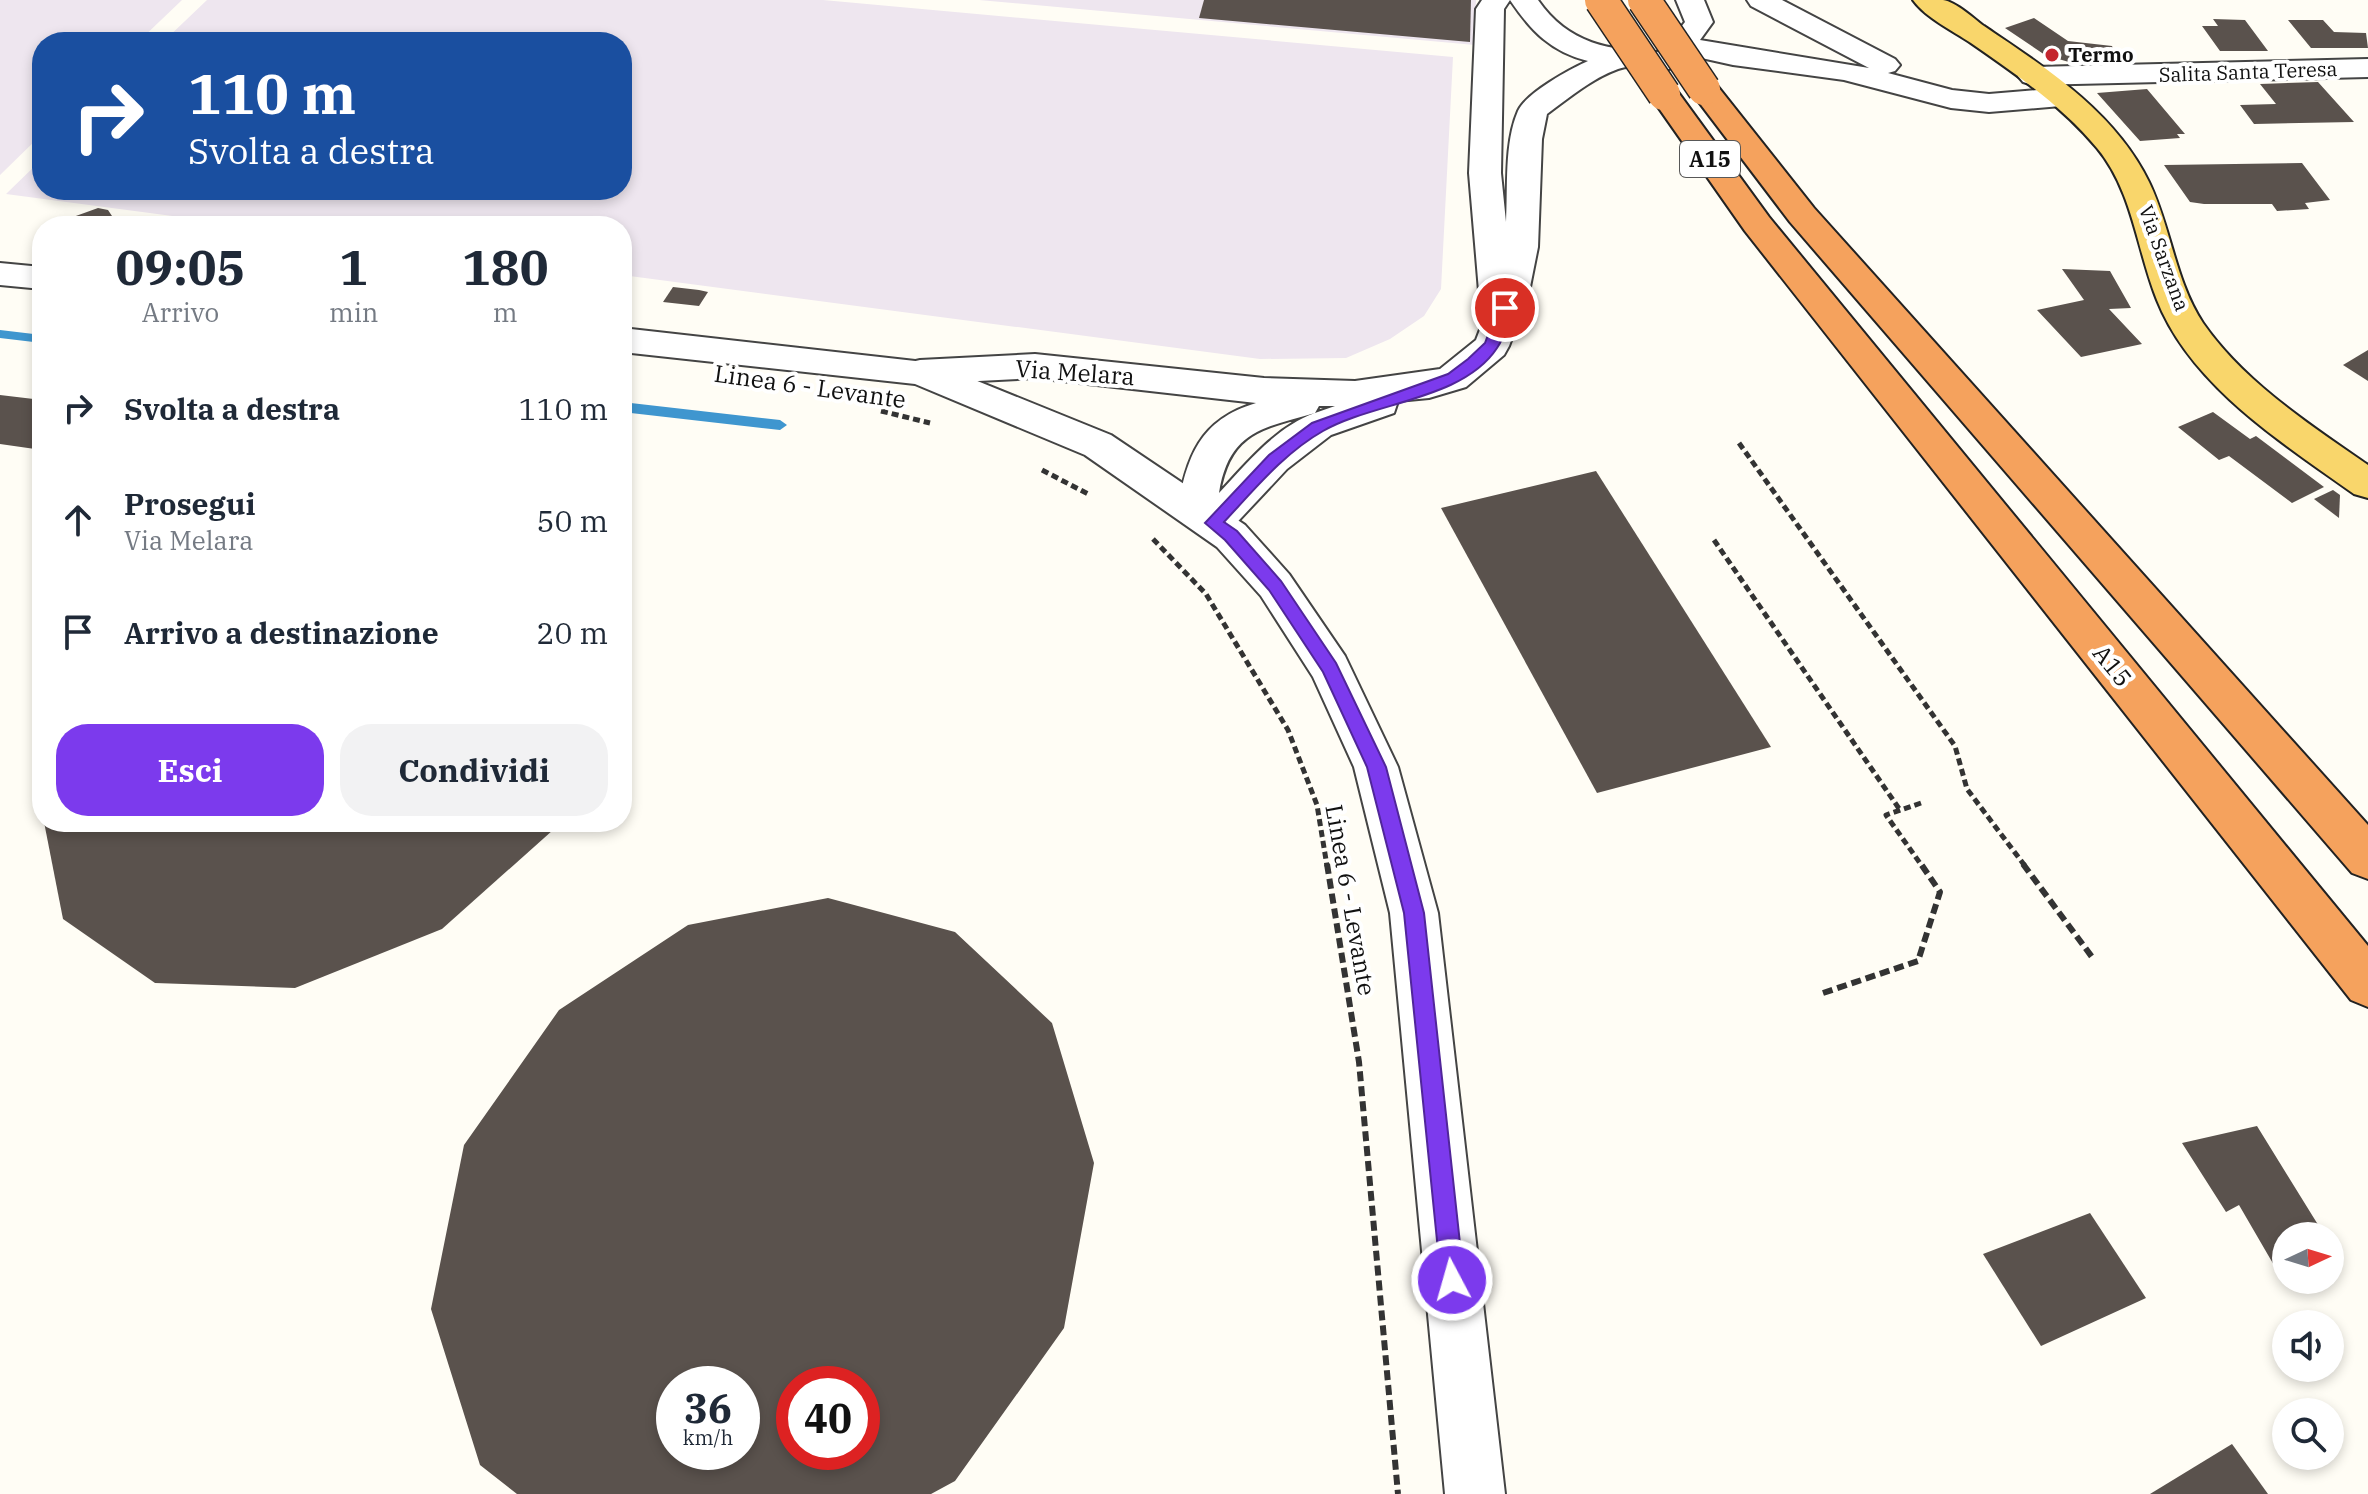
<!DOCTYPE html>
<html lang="it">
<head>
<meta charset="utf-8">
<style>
  :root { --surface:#fff; --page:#f2f2f3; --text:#1f2937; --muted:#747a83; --accent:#7c3aed }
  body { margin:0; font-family:"IBM Plex Serif",serif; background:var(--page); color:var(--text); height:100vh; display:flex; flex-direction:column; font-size:30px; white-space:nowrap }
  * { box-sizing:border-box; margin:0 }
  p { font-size:26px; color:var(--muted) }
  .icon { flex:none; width:44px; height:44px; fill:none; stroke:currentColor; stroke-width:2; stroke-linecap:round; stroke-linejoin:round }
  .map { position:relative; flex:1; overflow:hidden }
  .details { position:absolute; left:32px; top:216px; width:600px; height:616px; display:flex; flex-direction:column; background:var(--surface); border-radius:32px; box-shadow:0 4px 12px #0003 }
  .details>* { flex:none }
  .hud { position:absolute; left:32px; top:32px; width:600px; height:168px; border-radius:32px; box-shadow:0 4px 12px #0003; background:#1a4fa0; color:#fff; overflow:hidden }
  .needle { width:52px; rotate:86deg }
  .tools { position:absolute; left:2272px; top:1222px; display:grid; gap:16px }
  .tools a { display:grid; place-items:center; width:72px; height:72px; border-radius:50%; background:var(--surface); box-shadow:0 4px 12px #0003; font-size:40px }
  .speed { position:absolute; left:656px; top:1366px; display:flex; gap:16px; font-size:40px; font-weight:700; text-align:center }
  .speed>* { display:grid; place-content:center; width:104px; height:104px; border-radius:50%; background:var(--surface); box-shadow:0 4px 12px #0003; line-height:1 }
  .speed small { font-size:20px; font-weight:400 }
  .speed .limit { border:12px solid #d22; background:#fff; color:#111 }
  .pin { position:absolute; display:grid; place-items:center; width:68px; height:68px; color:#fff; margin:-34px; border:4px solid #fff; border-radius:50%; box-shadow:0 2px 8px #0007 }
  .me { position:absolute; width:88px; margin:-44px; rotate:354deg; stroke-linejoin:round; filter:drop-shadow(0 0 6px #0008) }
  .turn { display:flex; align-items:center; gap:28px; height:168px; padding:0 24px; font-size:36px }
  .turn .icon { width:104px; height:104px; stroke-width:2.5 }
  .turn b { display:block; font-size:56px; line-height:68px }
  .eta { display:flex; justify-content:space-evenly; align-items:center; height:136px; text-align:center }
  .eta b { font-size:48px; font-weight:800; line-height:56px }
  .primary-button { display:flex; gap:16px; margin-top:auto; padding:16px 24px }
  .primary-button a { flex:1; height:92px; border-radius:32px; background:var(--accent); color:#fff; font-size:32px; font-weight:800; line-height:92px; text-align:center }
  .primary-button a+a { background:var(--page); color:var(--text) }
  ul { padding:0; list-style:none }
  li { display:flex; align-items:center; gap:24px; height:112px; padding:0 24px }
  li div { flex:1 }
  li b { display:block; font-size:30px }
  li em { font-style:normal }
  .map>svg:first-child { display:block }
  .industrial { fill:#eee6ef }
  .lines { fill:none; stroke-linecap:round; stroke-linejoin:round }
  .stream { fill:#3f96cf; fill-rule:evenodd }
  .building { fill:#5a524d; fill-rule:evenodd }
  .minor-casing { stroke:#444; stroke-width:4 }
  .tertiary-casing { stroke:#444; stroke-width:4 }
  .primary-casing { stroke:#222; stroke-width:4 }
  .motorway-casing { stroke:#222; stroke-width:4 }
  .path-far1 { stroke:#333; stroke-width:5; stroke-dasharray:7 4; stroke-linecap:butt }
  .path { stroke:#333; stroke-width:6; stroke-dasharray:10 5; stroke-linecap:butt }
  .minor { fill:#fff; fill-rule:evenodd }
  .tertiary { fill:#fff; fill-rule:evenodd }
  .primary { fill:#f9d66b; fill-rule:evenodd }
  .motorway { fill:#f5a25d; fill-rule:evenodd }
  .motorway-bridge-casing { stroke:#222; stroke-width:35; stroke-linecap:butt }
  .motorway-bridge { stroke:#f5a25d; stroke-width:32 }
  .route { fill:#7c3aed; stroke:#51269a; stroke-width:2 }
  .poi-dot { fill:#c4262e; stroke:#fff; stroke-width:3 }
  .labels { text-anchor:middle; stroke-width:8; stroke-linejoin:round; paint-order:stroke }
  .far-poi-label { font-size:20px; font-weight:bold; fill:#111; stroke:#fff; text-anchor:start }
  .far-street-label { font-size:20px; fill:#111; stroke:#fff }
  .shield { fill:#fff; stroke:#585858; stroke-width:2 }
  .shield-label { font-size:22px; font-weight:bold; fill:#111 }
  .street-label { font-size:24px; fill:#111; stroke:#fff }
</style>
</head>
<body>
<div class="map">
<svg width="2368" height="1494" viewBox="0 0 2368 1494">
  <rect width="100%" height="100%" fill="#fffdf5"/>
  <g class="industrial">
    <path d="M0,0H182L138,42H42V134L0,175Z"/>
    <path d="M207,0H823L1453,57L1441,289L1424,316L1390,339L1346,358L1260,359L622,275V226H248L6,194L42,159V190H622V42H163Z"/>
    <path d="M979,0H1476L1475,45Z"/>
  </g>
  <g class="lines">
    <g class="stream">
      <path d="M0,330L42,335V343L0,338Z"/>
      <path d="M622,402L780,420L787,425L780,430L622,412Z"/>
    </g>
  </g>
  <g class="building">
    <path d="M1204,0H1471L1470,42L1199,18Z"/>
    <path d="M2034,18L2068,41L2112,46L2122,69L2079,65L2045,55L2005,28Z"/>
    <path d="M2213,19L2245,20L2268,51H2220L2202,26H2218Z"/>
    <path d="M2288,20H2323L2334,32L2366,33L2368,48H2311Z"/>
    <path d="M2318,82L2354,122L2254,124L2240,105L2276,104L2260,84Z"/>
    <path d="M2147,89L2185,134H2177L2180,138L2140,141L2097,93Z"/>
    <path d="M2302,163L2330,200L2305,203L2309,209L2277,211L2272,204H2204L2190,202L2164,165Z"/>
    <path d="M98,208L108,210L116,222L120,219L165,226H57L62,221Z"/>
    <path d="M2062,269L2110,271L2131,308L2109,309L2142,344L2081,357L2037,310L2084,300Z"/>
    <path d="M673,287L699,290L708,292L699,306L663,302Z"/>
    <path d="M2368,350V381L2343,365Z"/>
    <path d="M0,395L42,400V450L0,444Z"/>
    <path d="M2213,412L2250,439L2256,436L2324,487L2292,503L2229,456L2219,460L2178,427Z"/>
    <path d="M1596,471L1771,747L1597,793L1441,508Z"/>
    <path d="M2333,490L2340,495L2339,518L2314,499Z"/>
    <path d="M44,822H557L553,830L442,929L295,988L155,983L63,919Z"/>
    <path d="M828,898L955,932L1052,1023L1094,1163L1064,1328L955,1481L931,1494H517L480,1465L431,1309L464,1145L559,1010L688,925ZM674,1384H742V1452H674ZM794,1384H862V1452H794Z"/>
    <path d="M2257,1126L2325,1236H2286V1278L2282,1279L2239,1205L2226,1212L2182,1143Z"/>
    <path d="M2090,1213L2146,1298L2041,1346L1983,1254Z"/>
    <path d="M2232,1444L2268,1494H2150Z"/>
  </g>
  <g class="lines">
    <g class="minor-casing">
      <g id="minor">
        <path d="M1482,0H1510L1504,9L1501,173L1506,222C1508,188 1504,143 1518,111C1526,93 1570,69 1588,61C1551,52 1531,31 1510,0H1538C1568,44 1610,51 1661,52L1685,22L1676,0H1704L1713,22L1700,40L1869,68L1751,6L1747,0H1782L1895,59L1900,65L1895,71L1888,73L1952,90L1989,94L2061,88L2072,91L2076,97L2072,103L2061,106L1989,112L1951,108L1844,80L1733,65L1688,55C1667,84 1644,60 1618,69C1591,79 1570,97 1547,114L1542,139L1538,247L1529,292L1509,346L1504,355L1466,387L1429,398L1398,401L1394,413L1331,435L1287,469L1227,533L1213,538L1199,533L1195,525L1182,521L1177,511C1187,457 1199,420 1256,403L1035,378L920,384L907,381L902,372L907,363L920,360L1035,354L1264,378L1355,381L1440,369L1476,340L1491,301L1484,299L1479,291L1469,173L1476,9ZM1319,406H1335L1315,413ZM1315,413C1277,426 1246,464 1219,493C1229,431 1263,428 1315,413Z"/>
        <path d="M2368,59V77L2033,85L2023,82L2018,76L2023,70L2033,67Z"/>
      </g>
    </g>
    <g class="tertiary-casing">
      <g id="tertiary">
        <path d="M0,263L42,267V289L0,285Z"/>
        <path d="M622,328L933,363L1111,435L1245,525L1289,574L1345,656L1398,767L1438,913L1505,1494H1445L1390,913L1354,767L1313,677L1261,596L1217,547L1085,455L915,384L622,352Z"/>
      </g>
    </g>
    <g class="primary-casing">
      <path id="primary" d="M1913,0C1923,0 1934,0 1943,0C1956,2 1973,18 1984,26C2046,68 2115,112 2149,182C2171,227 2175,281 2203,323C2244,382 2310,425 2368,465V498L2354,494C2283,443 2191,386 2157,300C2137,251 2133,191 2097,148C2062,106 2016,74 1971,43C1953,31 1926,18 1913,0Z"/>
    </g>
    <g class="motorway-casing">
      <g id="motorway">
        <path d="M1704,80L1715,83L1814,208L2368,825V879L2352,873L1790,222L1689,89L1693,83Z"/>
        <path d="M1664,85L1675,88L1769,217L2368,946V1007L2351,1000L1745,231L1649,94L1653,88Z"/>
      </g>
    </g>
    <g class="path-far1">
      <path d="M881,411L930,423"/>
      <path d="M1739,443L1955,746L1967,789L2025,866"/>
      <path d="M1042,470L1090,495"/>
      <path d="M1153,539L1206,594L1288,730L1317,805L1327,866"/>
      <path d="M1714,540L1900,810"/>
      <path d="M1921,803L1886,815L1922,866"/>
    </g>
    <g class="path">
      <path d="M1327,864L1359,1062L1398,1494"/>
      <path d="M2023,864L2092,957"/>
      <path d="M1823,993L1918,961L1940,892L1921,864"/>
    </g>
    <use href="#minor" class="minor"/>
    <use href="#tertiary" class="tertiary"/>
    <use href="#primary" class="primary"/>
    <use href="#motorway" class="motorway"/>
    <g class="motorway-bridge-casing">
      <g id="motorway-bridge">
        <path d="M1601,0L1664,94"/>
        <path d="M1644,0L1704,89"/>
      </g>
    </g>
    <use href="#motorway-bridge" class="motorway-bridge"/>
  </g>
  <path class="route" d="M1505,303L1512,308C1508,320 1505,337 1497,348C1463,400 1373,402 1323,431C1284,453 1254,490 1224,522L1237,531L1281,581L1336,663L1386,767L1424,913L1464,1280L1461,1288L1452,1291L1444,1288L1441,1280L1404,913L1367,767L1323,672L1269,590L1225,540L1205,523L1269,455L1312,423L1448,374L1468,359L1485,343L1498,308Z"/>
  <circle class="poi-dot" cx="2052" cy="55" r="8"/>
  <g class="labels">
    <g class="far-poi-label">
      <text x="2068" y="62">Termo</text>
    </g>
    <g class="far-street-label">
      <text transform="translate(2248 72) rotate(-2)" y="7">Salita Santa Teresa</text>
      <text transform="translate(2164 258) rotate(70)" y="7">Via Sarzana</text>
    </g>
    <rect class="shield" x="1680" y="141" width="60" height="36" rx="6"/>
    <g class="shield-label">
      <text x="1710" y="167">A15</text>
    </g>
    <g class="street-label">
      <text transform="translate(1075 373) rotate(4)" y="8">Via Melara</text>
      <text transform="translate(810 387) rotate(8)" y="8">Linea 6 - Levante</text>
      <text transform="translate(2112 666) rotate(51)" y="8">A15</text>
      <text transform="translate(1350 900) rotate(80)" y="8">Linea 6 - Levante</text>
    </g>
  </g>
</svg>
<div class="tools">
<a><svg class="needle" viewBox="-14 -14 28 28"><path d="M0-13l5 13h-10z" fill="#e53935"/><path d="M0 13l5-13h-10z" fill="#747a83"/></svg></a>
<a><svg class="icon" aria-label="sound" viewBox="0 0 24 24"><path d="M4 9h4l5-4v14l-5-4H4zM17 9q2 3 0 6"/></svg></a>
<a><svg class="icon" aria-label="search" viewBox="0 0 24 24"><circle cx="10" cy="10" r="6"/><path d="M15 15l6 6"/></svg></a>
</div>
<div class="speed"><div>36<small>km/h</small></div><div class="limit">40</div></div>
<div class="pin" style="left:1505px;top:308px;background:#d93025"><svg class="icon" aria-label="arrive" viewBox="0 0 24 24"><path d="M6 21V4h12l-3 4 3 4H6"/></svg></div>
<svg class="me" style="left:1452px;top:1280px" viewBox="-20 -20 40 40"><circle r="17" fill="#7c3aed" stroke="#fff" stroke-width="3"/><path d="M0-11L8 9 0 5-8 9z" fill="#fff"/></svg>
<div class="hud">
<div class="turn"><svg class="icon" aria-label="right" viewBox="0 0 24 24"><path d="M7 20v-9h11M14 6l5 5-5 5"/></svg><div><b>110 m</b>Svolta a destra</div></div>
</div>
<section class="details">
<div class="eta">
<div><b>09:05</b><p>Arrivo</p></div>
<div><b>1</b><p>min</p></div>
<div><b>180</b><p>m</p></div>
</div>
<ul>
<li><svg class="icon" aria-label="right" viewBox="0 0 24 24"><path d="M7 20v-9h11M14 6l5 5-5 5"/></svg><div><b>Svolta a destra</b></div><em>110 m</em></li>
<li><svg class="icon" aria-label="ahead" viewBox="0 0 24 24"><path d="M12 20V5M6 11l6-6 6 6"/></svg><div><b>Prosegui</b><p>Via Melara</p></div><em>50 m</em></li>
<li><svg class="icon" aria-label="arrive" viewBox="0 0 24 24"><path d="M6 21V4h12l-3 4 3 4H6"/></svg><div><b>Arrivo a destinazione</b></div><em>20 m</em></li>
</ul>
<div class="primary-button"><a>Esci</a><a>Condividi</a></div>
</section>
</div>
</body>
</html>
